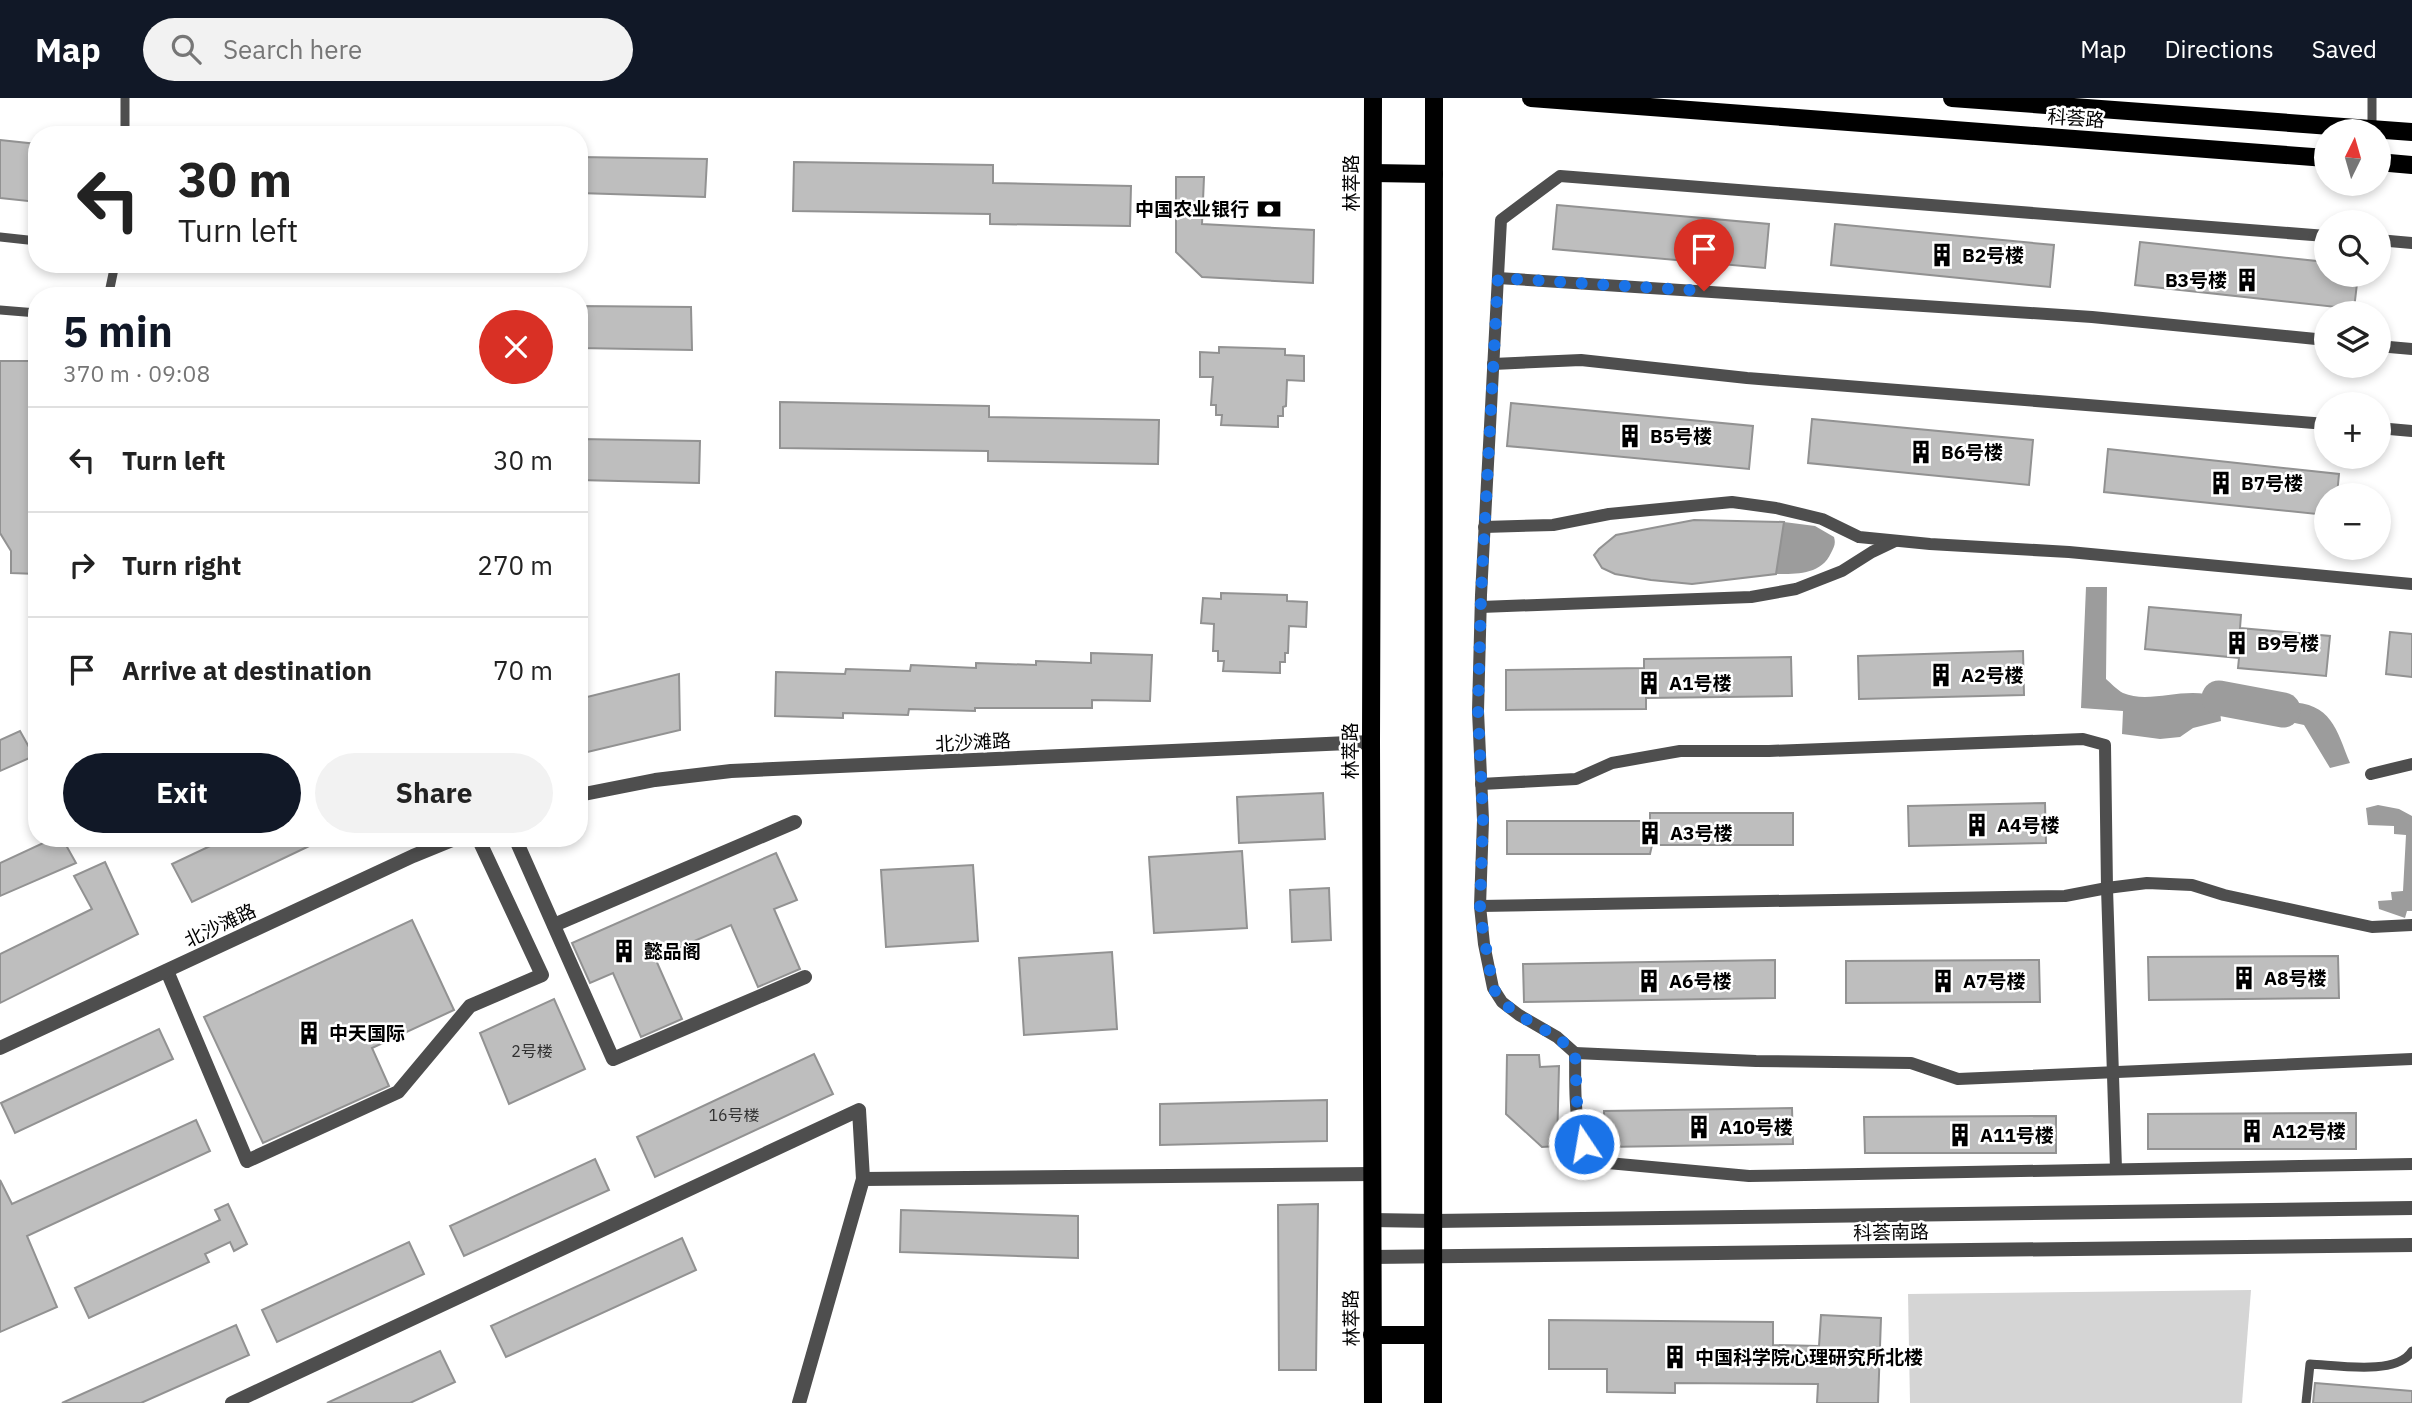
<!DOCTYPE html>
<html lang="en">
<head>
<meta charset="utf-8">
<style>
  :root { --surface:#fff; --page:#f2f2f2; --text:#222; --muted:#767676; --line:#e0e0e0; --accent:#111827 }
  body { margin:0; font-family:"IBM Plex Sans","Noto Sans SC",sans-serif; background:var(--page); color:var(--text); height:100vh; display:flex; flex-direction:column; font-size:26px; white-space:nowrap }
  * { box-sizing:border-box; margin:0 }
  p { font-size:23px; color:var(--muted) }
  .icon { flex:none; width:38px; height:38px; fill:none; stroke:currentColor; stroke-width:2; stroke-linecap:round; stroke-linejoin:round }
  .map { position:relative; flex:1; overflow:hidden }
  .panel { position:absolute; left:28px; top:189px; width:560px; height:560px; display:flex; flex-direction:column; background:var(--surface); border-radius:28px; box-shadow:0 4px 10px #0003 }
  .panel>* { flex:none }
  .guide { position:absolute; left:28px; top:28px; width:560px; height:147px; border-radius:28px; box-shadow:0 4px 10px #0003; background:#fff; color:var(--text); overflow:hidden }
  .needle { width:46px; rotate:5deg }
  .buttons { position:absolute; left:2314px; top:21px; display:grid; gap:14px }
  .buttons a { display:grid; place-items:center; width:77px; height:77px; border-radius:50%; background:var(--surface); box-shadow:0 4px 10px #0003; font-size:35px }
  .pin { position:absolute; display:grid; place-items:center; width:60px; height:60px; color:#fff; margin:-72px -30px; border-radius:50% 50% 50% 0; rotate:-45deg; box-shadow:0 0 7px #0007 }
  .pin .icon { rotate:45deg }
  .me { position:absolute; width:77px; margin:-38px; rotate:348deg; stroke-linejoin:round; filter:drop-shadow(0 0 5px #0008) }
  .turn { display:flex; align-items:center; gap:24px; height:147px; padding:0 35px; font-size:32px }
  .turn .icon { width:91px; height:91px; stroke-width:2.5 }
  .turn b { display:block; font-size:49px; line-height:60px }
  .round { display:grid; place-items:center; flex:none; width:74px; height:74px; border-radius:37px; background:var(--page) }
  .head { display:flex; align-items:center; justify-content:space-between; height:119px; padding:0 35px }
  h1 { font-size:42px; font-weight:700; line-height:52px; color:var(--accent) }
  .button { display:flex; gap:14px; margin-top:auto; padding:14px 35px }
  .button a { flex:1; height:80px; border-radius:42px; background:var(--accent); color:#fff; font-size:28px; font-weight:700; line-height:80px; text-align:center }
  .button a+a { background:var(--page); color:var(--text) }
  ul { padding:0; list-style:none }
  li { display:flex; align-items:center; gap:21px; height:105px; padding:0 35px; border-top:2px solid var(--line) }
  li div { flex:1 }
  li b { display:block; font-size:26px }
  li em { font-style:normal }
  header { display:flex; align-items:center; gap:42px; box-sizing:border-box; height:98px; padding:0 35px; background:var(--accent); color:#fff }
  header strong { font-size:33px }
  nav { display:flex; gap:38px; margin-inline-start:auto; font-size:24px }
  .search { width:490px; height:63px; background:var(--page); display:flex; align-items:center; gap:18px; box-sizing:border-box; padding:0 24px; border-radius:38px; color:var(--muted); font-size:26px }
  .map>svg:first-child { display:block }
  .green { fill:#d5d5d5 }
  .water { fill:#9c9c9c }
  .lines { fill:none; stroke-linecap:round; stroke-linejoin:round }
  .river { stroke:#9c9c9c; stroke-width:35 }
  .building { fill:#bebebe; stroke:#929292; stroke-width:2 }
  .service { stroke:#4e4e4e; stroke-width:9 }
  .pedestrian { stroke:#4e4e4e; stroke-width:12 }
  .minor { stroke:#4e4e4e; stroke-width:14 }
  .tertiary { stroke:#4e4e4e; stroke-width:14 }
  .primary { stroke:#000; stroke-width:18 }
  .route { stroke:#1a73e8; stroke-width:12; stroke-dasharray:0 21.6 }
  .labels { text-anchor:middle; stroke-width:5; stroke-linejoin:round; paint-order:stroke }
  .number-label { font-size:16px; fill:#303030 }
  .street-label { font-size:19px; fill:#000; stroke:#fff }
  .poi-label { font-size:19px; font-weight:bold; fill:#000; stroke:#fff; text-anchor:start }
</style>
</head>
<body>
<header>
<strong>Map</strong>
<div class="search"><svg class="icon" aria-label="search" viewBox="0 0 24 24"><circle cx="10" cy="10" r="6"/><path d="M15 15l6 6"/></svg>Search here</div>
<nav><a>Map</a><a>Directions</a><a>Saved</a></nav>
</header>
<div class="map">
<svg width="2412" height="1305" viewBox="0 0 2412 1305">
  <rect width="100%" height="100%" fill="#fff"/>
  <path class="green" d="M2251,1192L2242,1305H1910L1908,1196Z"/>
  <g class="water">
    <path d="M1784,424L1815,428L1834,439C1836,446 1834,449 1831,455C1821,477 1796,476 1776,476Z"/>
    <path d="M2086,489H2107L2106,581C2111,585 2117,592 2123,595C2151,607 2188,586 2219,600L2221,623L2193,630L2180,639L2160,641L2122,636L2123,613L2081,610Z"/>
    <path d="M2288,604C2332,605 2336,631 2350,665L2330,670L2304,627L2290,624L2282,619L2283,612Z"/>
    <path d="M2378,707L2399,711L2412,718V813H2407L2405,820L2379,811L2378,803L2392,802L2391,794L2403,793L2406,737L2394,736V728L2368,727L2366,710Z"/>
  </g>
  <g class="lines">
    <path class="river" d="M2219,600L2283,612"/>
  </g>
  <g class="building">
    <path d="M0,42L37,46V104L0,100Z"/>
    <path d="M579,59L707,61L705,99L579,95Z"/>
    <path d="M794,64L993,67V85L1131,88L1130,128L990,126V116L793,113Z"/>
    <path d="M1176,79H1204L1202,126L1314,132L1313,185L1202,179L1176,154Z"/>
    <path d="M1557,107L1769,126L1765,170L1553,151Z"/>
    <path d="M1835,126L2054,147L2050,189L1831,167Z"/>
    <path d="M2140,144L2326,164V177H2358L2354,211L2135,187Z"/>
    <path d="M579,208L691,209L692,252L579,250Z"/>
    <path d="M1219,249L1285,251V257L1304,258V283L1287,282L1286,308L1283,309V318H1278V329L1221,327L1222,317H1216V307H1211L1213,279H1200V254L1219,255Z"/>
    <path d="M0,263H37V303H30L31,458H37V476L11,475V453L0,435Z"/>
    <path d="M780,304L989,308V319L1159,322L1158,366L988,363V353L780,350Z"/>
    <path d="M1511,305L1753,328L1749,371L1507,348Z"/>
    <path d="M1812,321L2033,342L2029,387L1808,365Z"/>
    <path d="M579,341L700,343L699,385L579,382Z"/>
    <path d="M2108,351L2339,376L2337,397H2326V417L2104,394Z"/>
    <path d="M1694,422L1784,424L1776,476L1692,486L1651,482L1615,476L1602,470L1594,457L1599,451L1616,437Z"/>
    <path d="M1221,495L1287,497V503L1307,504L1306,529L1289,528L1288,555H1285V564H1280V575L1223,573L1224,563H1218V553H1213L1214,526L1201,525L1203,500L1221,501Z"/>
    <path d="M2149,509L2241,517L2240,530L2330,538L2326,578L2238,570L2239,560L2145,551Z"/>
    <path d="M2390,534L2412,536V579L2386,576Z"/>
    <path d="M2023,553L2024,597L1859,601L1858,558Z"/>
    <path d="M1091,555L1152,557L1150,603L1092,602V610H975V613L909,611L908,617L843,615V620L775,618L776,574L845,576L846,571L910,573L911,567L976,570V565L1036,567V563L1091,565Z"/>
    <path d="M1791,559L1792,598L1646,600V611L1506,612V572L1644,570V561Z"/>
    <path d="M679,576L680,632L579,656V601Z"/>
    <path d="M20,633L34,658L0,673V642Z"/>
    <path d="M1323,695L1325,741L1239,745L1237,699Z"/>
    <path d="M2045,705L2046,745L1909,748L1908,708Z"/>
    <path d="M1650,715H1793V747H1652L1650,756H1507V723H1650Z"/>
    <path d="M54,740H62L76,765L0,798V765Z"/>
    <path d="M227,740H326L192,804L172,766Z"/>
    <path d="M1242,753L1247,830L1154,835L1149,759Z"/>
    <path d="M776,755L797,802L774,811L800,871L758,889L731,827L655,860L682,921L641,939L613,875L590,885L572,845Z"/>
    <path d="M105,764L138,836L0,905V856L92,811L74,778Z"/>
    <path d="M973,767L978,843L886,849L881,772Z"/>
    <path d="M1329,790L1331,842L1292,844L1290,792Z"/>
    <path d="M412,822L454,912L372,950L389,988L263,1045L204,919Z"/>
    <path d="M1112,854L1117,931L1024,937L1019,860Z"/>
    <path d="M2338,858L2339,900L2149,902L2148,859Z"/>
    <path d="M1775,862V900L1524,904L1523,866Z"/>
    <path d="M2039,862L2040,904L1846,905V863Z"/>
    <path d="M554,901L585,971L509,1006L480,935Z"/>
    <path d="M159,931L173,961L15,1035L1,1005Z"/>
    <path d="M814,956L833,996L655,1079L637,1039Z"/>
    <path d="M1507,957H1539L1540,969L1559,968L1557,1048L1542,1049L1506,1016Z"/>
    <path d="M1327,1002V1043L1160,1047V1006Z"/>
    <path d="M1792,1010L1793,1046L1605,1049L1604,1013Z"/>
    <path d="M2356,1015V1051H2148V1016Z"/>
    <path d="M2056,1018V1055H1865L1864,1019Z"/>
    <path d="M196,1022L210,1053L27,1138L57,1209L0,1234V1082L12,1106Z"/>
    <path d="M595,1061L609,1092L464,1158L450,1128Z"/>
    <path d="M228,1106L247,1146L234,1153L230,1144L205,1156L209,1164L89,1220L75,1190L220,1122L215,1112Z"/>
    <path d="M1318,1106L1316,1272H1279L1278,1107Z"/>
    <path d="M901,1112L1078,1118V1160L900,1154Z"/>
    <path d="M682,1140L696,1172L506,1259L491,1228Z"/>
    <path d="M409,1144L424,1176L277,1244L262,1212Z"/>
    <path d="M1821,1217L1881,1220L1878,1305H1817L1818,1286L1675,1285V1295L1607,1294V1271H1549V1222L1773,1224V1247L1819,1248Z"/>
    <path d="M236,1227L249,1257L141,1305H62Z"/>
    <path d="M440,1253L455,1284L410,1305H327Z"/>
    <path d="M2315,1285L2412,1293V1305H2313Z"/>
  </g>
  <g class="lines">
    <g class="service">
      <path d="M2372,31V0"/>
      <path d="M125,37V0"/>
      <path d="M0,139L37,143"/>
      <path d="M106,198L110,190L115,166"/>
      <path d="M0,212L37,215"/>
      <path d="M2306,1305L2310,1266C2336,1267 2397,1278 2412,1253"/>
    </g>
    <g class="pedestrian">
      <path d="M2326,138L1560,78L1501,122L1481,497L1478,613L1483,722L1480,808L1484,846L1493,890L1502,904L1519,917L1557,939L1575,955C1576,983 1571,1038 1593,1057C1597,1060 1603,1063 1608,1065L1749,1078L2412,1066"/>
      <path d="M2378,142L2412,145"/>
      <path d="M1498,180L2092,219L2326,242"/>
      <path d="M2378,248L2412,251"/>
      <path d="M1493,266L1581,262L1747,280L2326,326"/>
      <path d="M2378,330L2412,333"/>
      <path d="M1484,429L1553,427L1609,416L1732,404L1776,410L1822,421L1859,439L1930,446L2069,454L2412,486"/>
      <path d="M1481,509L1751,499L1796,491L1842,473L1872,454L1895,443"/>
      <path d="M2371,676L2412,666"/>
      <path d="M1481,686L1576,681L1612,665L1680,653H1769L2083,641L2105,647L2107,790L2116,1071"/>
      <path d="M1480,808L2065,798L2107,790L2147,785L2192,787L2224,797L2372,829L2412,827"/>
      <path d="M1575,955L1756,963L1911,965L1958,981L2412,961"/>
    </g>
    <g class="minor">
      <path d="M579,697L655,682L731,673L1371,644"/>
      <path d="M515,740L613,961L805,879"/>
      <path d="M554,827L795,724"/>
      <path d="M167,873L247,1063L398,994L470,908L542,877L478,740"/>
      <path d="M0,950L413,758L457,740"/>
      <path d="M863,1081L1372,1076"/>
      <path d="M232,1305L859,1012L863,1081L799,1305"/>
    </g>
    <g class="tertiary">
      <path d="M1372,1122L1434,1123L2412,1110"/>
      <path d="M1371,1159L2412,1147"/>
    </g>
    <g class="primary">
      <path d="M1373,0L1371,644L1373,1305"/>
      <path d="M1531,0L2326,60"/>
      <path d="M1952,0L2412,34"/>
      <path d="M2378,64L2412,67"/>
      <path d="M1373,75L1434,76"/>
      <path d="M1372,1237H1433"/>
      <path d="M1433,1305L1434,0"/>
    </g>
  </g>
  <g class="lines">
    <path class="route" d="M1584,1046L1578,1027L1575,955L1557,939L1519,917L1502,904L1493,890L1482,827L1480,808L1483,722L1478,613L1481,497L1498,180L1704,193"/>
  </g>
  <defs>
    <g id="bank-bare" transform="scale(1.89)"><path d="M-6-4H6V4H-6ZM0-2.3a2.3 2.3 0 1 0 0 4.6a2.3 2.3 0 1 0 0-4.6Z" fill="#000" stroke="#fff" stroke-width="2.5" paint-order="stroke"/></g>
    <g id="building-bare" transform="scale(1.89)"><path d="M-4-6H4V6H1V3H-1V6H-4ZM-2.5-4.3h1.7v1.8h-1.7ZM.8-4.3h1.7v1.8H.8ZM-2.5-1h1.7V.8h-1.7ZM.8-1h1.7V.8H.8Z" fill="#000" stroke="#fff" stroke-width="2.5" paint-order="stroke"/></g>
  </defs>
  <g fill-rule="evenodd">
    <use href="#bank-bare" x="1269" y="111"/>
    <use href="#building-bare" x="1942" y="157"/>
    <use href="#building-bare" x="2247" y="182"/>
    <use href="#building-bare" x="1630" y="338"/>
    <use href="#building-bare" x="1921" y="354"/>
    <use href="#building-bare" x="2221" y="385"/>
    <use href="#building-bare" x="2237" y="545"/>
    <use href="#building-bare" x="1941" y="577"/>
    <use href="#building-bare" x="1649" y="585"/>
    <use href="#building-bare" x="1977" y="727"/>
    <use href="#building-bare" x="1650" y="735"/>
    <use href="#building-bare" x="624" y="853"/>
    <use href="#building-bare" x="2244" y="880"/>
    <use href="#building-bare" x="1649" y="883"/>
    <use href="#building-bare" x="1943" y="883"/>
    <use href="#building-bare" x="309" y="935"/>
    <use href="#building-bare" x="1699" y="1029"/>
    <use href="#building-bare" x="2252" y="1033"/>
    <use href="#building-bare" x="1960" y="1037"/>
    <use href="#building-bare" x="1675" y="1259"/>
  </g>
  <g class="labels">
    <g class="number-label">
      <text x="532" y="959">2号楼</text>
      <text x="734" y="1023">16号楼</text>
    </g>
    <g class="street-label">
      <text transform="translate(2076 20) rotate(4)" y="7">科荟路</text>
      <text transform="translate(1351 85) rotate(-90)" y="7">林萃路</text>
      <text transform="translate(973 644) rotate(-3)" y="7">北沙滩路</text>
      <text transform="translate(1350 653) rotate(-90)" y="7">林萃路</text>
      <text transform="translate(220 827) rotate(-25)" y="7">北沙滩路</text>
      <text transform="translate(1891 1134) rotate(-1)" y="7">科荟南路</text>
      <text transform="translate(1351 1220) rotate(-91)" y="7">林萃路</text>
    </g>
    <g class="poi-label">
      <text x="1249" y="118" text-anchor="end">中国农业银行</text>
      <text x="1962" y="164">B2号楼</text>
      <text x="2227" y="189" text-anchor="end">B3号楼</text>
      <text x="1650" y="345">B5号楼</text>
      <text x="1941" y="361">B6号楼</text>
      <text x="2241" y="392">B7号楼</text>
      <text x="2257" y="552">B9号楼</text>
      <text x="1961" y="584">A2号楼</text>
      <text x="1669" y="592">A1号楼</text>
      <text x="1997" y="734">A4号楼</text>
      <text x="1670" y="742">A3号楼</text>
      <text x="644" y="860">懿品阁</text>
      <text x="2264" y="887">A8号楼</text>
      <text x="1669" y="890">A6号楼</text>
      <text x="1963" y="890">A7号楼</text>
      <text x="329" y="942">中天国际</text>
      <text x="1719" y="1036">A10号楼</text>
      <text x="2272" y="1040">A12号楼</text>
      <text x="1980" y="1044">A11号楼</text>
      <text x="1695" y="1266">中国科学院心理研究所北楼</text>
    </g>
  </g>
</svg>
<div class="buttons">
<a><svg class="needle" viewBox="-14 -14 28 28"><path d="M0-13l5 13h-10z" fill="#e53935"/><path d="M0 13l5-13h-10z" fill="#767676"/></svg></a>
<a><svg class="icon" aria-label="search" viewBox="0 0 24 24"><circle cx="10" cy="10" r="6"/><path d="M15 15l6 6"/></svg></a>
<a><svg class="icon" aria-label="layers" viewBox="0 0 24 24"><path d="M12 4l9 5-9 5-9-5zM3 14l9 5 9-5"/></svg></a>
<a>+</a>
<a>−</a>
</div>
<div class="pin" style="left:1704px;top:193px;background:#d93025"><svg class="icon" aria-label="arrive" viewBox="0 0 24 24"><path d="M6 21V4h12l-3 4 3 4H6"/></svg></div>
<svg class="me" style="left:1584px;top:1046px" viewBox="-20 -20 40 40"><circle r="17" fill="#1a73e8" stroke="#fff" stroke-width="3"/><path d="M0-11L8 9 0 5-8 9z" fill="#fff"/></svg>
<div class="guide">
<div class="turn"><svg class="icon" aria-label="left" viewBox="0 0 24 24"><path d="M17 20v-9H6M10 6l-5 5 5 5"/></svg><div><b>30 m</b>Turn left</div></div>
</div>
<section class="panel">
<div class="head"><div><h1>5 min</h1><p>370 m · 09:08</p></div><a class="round" style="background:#d93025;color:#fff"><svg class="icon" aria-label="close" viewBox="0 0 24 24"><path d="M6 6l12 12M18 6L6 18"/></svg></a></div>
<ul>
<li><svg class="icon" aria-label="left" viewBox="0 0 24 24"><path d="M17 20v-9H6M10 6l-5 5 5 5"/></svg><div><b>Turn left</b></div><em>30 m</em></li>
<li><svg class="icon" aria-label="right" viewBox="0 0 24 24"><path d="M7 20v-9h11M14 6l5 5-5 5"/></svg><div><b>Turn right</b></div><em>270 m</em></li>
<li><svg class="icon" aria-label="arrive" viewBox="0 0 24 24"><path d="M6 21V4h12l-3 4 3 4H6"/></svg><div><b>Arrive at destination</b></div><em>70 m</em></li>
</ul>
<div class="button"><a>Exit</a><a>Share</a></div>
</section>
</div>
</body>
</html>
